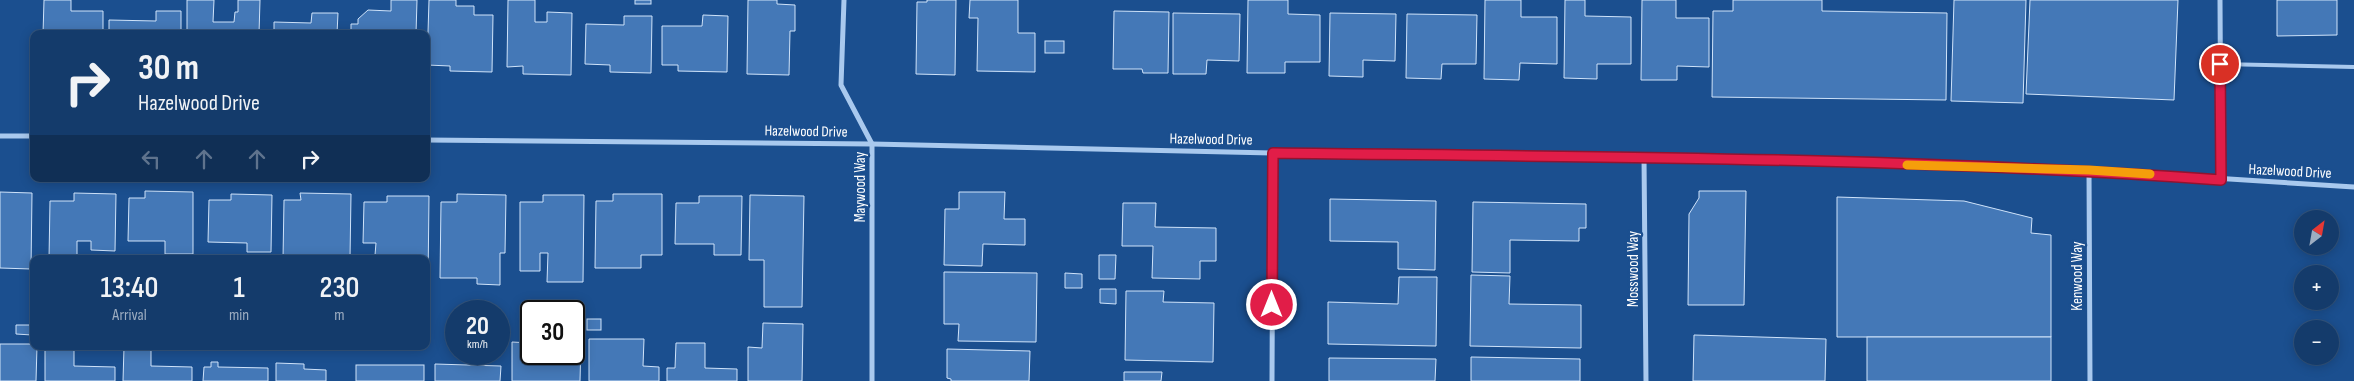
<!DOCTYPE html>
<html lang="en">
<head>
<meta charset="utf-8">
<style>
  :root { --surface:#143b6b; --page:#1d4271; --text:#f1f3f6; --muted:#9dadc1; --line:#33557e }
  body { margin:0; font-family:"Sofia Sans Condensed",sans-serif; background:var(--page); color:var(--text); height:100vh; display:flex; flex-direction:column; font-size:19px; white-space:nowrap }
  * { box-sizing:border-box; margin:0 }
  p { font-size:16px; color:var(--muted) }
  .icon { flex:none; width:28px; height:28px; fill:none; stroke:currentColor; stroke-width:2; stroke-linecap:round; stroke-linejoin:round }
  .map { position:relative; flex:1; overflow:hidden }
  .sheet { position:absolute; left:30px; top:255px; width:400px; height:95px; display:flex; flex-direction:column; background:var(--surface); border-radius:10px; box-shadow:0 2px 12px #0003,0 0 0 1px var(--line) }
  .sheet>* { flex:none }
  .hud { position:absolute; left:30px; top:30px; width:400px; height:152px; border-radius:10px; box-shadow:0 2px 12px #0003,0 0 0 1px var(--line); background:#143b6b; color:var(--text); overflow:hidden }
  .needle { width:32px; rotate:31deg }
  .buttons { position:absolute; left:2294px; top:210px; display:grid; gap:10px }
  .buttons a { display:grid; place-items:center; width:45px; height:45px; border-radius:50%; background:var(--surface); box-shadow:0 2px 12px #0003,0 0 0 1px var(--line); font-size:25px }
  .speed { position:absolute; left:445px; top:300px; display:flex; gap:10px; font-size:25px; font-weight:700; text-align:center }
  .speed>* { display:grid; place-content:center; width:65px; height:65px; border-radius:50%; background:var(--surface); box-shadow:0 2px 12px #0003,0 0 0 1px var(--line); line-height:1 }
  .speed small { font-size:12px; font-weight:400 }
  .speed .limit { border:2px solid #111; border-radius:8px; background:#fff; color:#111 }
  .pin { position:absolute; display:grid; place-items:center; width:42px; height:42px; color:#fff; margin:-21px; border:2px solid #fff; border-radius:50%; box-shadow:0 1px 5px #0007 }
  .me { position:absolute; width:55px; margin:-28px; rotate:0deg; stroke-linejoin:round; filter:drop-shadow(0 0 4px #0008) }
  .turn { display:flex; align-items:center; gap:18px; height:105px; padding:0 25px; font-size:22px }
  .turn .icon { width:65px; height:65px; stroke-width:2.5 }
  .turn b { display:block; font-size:35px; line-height:42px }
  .lanes { display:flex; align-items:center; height:48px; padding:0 25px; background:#0003; justify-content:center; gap:25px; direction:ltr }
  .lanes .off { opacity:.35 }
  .eta { display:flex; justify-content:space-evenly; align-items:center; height:85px; text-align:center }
  .eta b { font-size:30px; font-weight:600; line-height:35px }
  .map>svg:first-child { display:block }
  .building { fill:#4478b7; stroke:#cfe3fa }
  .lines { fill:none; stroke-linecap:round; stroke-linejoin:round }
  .service { stroke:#a9c9ee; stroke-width:4 }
  .minor { stroke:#a9c9ee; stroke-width:5 }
  .route-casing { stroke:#92132f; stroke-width:12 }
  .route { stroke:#e11d48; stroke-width:9 }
  .slow { stroke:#f59e0b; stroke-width:9 }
  .labels { text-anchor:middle; stroke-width:4.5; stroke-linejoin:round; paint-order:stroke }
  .street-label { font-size:15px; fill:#fff; stroke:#1b4f8f }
</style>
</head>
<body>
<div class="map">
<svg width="2354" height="381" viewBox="0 0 2354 381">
  <rect width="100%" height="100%" fill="#1b4f8f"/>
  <g class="building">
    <path d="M44,0H71V11H103V34H43Z"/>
    <path d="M187,0H214L213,22H234L235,12H238V0H260L259,34H187Z"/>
    <path d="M391,0H417L416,34H351V24H358V19L368,10L391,11Z"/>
    <path d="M429,0H456V6H474V15H493L492,72L450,71V66L427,65Z"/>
    <path d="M508,0H535V22H547V12L572,13L571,75L523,74V66L507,67Z"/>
    <rect x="635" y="0" width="16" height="4"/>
    <path d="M748,0H777V4L795,5V31H790L789,75L747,74Z"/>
    <path d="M927,0H956L955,75L916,74L917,2H927Z"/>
    <path d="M970,0H1018V33H1035V72L977,71L978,18H969Z"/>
    <path d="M1248,0H1288V14L1320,15V62H1285V73H1247Z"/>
    <path d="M1485,0H1521V17H1557V64L1520,63L1519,80L1484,79Z"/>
    <path d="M1565,0H1585V16L1631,17V64H1597V79L1564,78Z"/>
    <path d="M1642,0H1676V18H1709V67L1677,66V80H1641Z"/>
    <path d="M1733,0H1822V11L1947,13L1946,100L1712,97L1713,11H1733Z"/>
    <path d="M1954,0H2026L2023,103L1951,101Z"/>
    <path d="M2030,0H2178L2174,100L2026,94Z"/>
    <path d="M2277,0H2337V35L2277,36Z"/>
    <path d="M156,11H181V34H109V20L156,21Z"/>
    <path d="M1114,11L1169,12L1168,73H1143L1142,69H1113Z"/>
    <path d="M312,13H338L337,34H274V22L311,23Z"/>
    <path d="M1173,13L1240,14L1239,61L1207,60L1206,74H1173Z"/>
    <path d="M1330,13L1396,14L1395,61L1363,60V77L1329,76Z"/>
    <path d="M1407,14L1477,15L1476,64H1442L1441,79L1406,78Z"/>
    <path d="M703,15L728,16L727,72L678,71V65H662V26H702Z"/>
    <path d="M624,16H652L651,73L610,72V65L585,64L586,24L624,25Z"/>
    <rect x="1045" y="41" width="19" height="12"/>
    <path d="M145,191L193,192V254H165V241H128L129,198H145Z"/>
    <path d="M1699,191H1746L1744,305H1688L1689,214L1699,198Z"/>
    <path d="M0,192L32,193L31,269L0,268Z"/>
    <path d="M959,192H1005L1004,219H1025V245L983,244L982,266L944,265L945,209H959Z"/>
    <path d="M74,193L116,194L115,251L91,250V241H77V259H49L50,201H74Z"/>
    <path d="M300,193L351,194L350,259H283L284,200H301Z"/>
    <path d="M231,194L272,195L271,252H247V243L208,242L209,200H231Z"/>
    <path d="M457,194L506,195L505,253H500V285L477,284V278H440L441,202H457Z"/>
    <path d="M613,194H662V255H641V268H595L596,201H613Z"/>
    <path d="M543,195H584L583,282H547L548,253H540V271H520V202H543Z"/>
    <path d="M750,195L804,196L802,307H764V260H749Z"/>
    <path d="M387,196H429L428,283L426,259H398V255H375L376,243H363L364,202H387Z"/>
    <path d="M699,196H742L741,255H714V244H675L676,203H699Z"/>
    <path d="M1837,197L1964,201L2032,218L2031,233L2051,235V337H1837Z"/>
    <path d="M1330,199L1436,201L1435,270L1398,269V242L1330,241Z"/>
    <path d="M1473,202L1586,204V228H1579V241L1510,240V273L1472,272Z"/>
    <path d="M1123,203H1156L1155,227L1216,228V261H1200V279L1152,278L1153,246H1122Z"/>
    <path d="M1099,255H1116L1115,279H1099Z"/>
    <path d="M944,272L1037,273L1036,342L958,341L959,324H944Z"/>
    <path d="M1065,273L1082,274V288H1065Z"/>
    <path d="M1471,275L1510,276L1509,304L1581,305V348L1470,346Z"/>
    <path d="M1399,277H1437L1436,346L1328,344V302L1398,304Z"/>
    <path d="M1100,289H1116V304L1100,303Z"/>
    <path d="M1126,291H1164L1163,302L1214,303L1213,362L1125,360Z"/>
    <rect x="587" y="319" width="14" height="11"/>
    <path d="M763,323L803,324L802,381H748V347L762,348Z"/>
    <path d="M16,325H32V335L16,334Z"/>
    <path d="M1694,335L1826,339L1825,381H1693Z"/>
    <rect x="1867" y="337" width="184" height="44"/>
    <path d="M589,339H644L643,366L659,367V381H589Z"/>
    <path d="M512,342L531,343V354H574V343H581L580,381H512Z"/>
    <path d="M676,343H705V368L737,369V381H667V368H675Z"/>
    <path d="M0,344H34V346H37L36,381H0Z"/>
    <path d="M45,346H74V366L115,367V381H45Z"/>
    <path d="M124,347H151V366L192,367V381H123Z"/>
    <path d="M947,349L1030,351L1029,381H951V379L947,378Z"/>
    <path d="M1471,357L1580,359V381H1471Z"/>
    <path d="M1329,358L1436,359L1435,381H1329Z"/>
    <path d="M211,362H218V367L268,368V381H203L204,367H211Z"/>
    <path d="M276,363L304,364V369L326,370V381H276Z"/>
    <path d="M435,364L501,366L500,381H435Z"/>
    <rect x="356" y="365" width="68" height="16"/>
    <path d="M1124,372H1162L1161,381H1124Z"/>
  </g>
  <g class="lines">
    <path class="service" d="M2220,64L2354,67"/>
    <g class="minor">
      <path d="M844,0L841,85L872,144V381"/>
      <path d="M2220,0L2221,180"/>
      <path d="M0,136H34"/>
      <path d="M426,140L872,144L1273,153L1644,157L2089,170L2354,187"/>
      <path d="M1644,157L1646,381"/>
      <path d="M2089,170L2090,381"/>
      <path d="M1272,381L1273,153"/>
    </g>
  </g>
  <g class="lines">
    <g class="route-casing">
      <path id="route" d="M1272,305L1273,153C1589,157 1906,157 2221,180L2220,64"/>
    </g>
    <use href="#route" class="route"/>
    <path class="slow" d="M1907,165L2089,170L2150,174"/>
  </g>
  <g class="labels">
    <g class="street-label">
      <text transform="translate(806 131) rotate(1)" y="5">Hazelwood Drive</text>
      <text transform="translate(1211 139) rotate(1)" y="5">Hazelwood Drive</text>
      <text transform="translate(2290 171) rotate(3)" y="5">Hazelwood Drive</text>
      <text transform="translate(860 187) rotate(-90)" y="5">Maywood Way</text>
      <text transform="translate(1633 269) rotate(-90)" y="5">Mosswood Way</text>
      <text transform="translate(2077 276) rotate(-90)" y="5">Kenwood Way</text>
    </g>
  </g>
</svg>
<div class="buttons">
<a><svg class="needle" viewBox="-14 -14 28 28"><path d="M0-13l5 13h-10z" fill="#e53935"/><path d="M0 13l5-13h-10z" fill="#9dadc1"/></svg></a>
<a>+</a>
<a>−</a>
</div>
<div class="speed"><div>20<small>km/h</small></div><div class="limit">30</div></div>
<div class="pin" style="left:2220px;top:64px;background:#d93025"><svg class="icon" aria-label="arrive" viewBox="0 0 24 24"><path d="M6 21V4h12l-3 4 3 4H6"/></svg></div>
<svg class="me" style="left:1272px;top:305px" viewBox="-20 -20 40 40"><circle r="17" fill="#e11d48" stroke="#fff" stroke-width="3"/><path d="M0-11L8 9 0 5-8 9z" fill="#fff"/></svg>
<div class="hud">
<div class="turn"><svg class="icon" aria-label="right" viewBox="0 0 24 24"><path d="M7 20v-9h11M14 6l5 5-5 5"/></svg><div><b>30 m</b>Hazelwood Drive</div></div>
<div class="lanes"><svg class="icon off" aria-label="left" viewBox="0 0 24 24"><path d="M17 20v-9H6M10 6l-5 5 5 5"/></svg><svg class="icon off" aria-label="ahead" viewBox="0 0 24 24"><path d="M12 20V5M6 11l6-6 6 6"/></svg><svg class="icon off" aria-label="ahead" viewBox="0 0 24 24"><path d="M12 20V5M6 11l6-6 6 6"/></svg><svg class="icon" aria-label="right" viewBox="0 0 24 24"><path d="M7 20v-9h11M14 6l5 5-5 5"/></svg></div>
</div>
<section class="sheet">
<div class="eta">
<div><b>13:40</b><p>Arrival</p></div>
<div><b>1</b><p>min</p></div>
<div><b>230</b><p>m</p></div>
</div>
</section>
</div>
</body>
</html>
